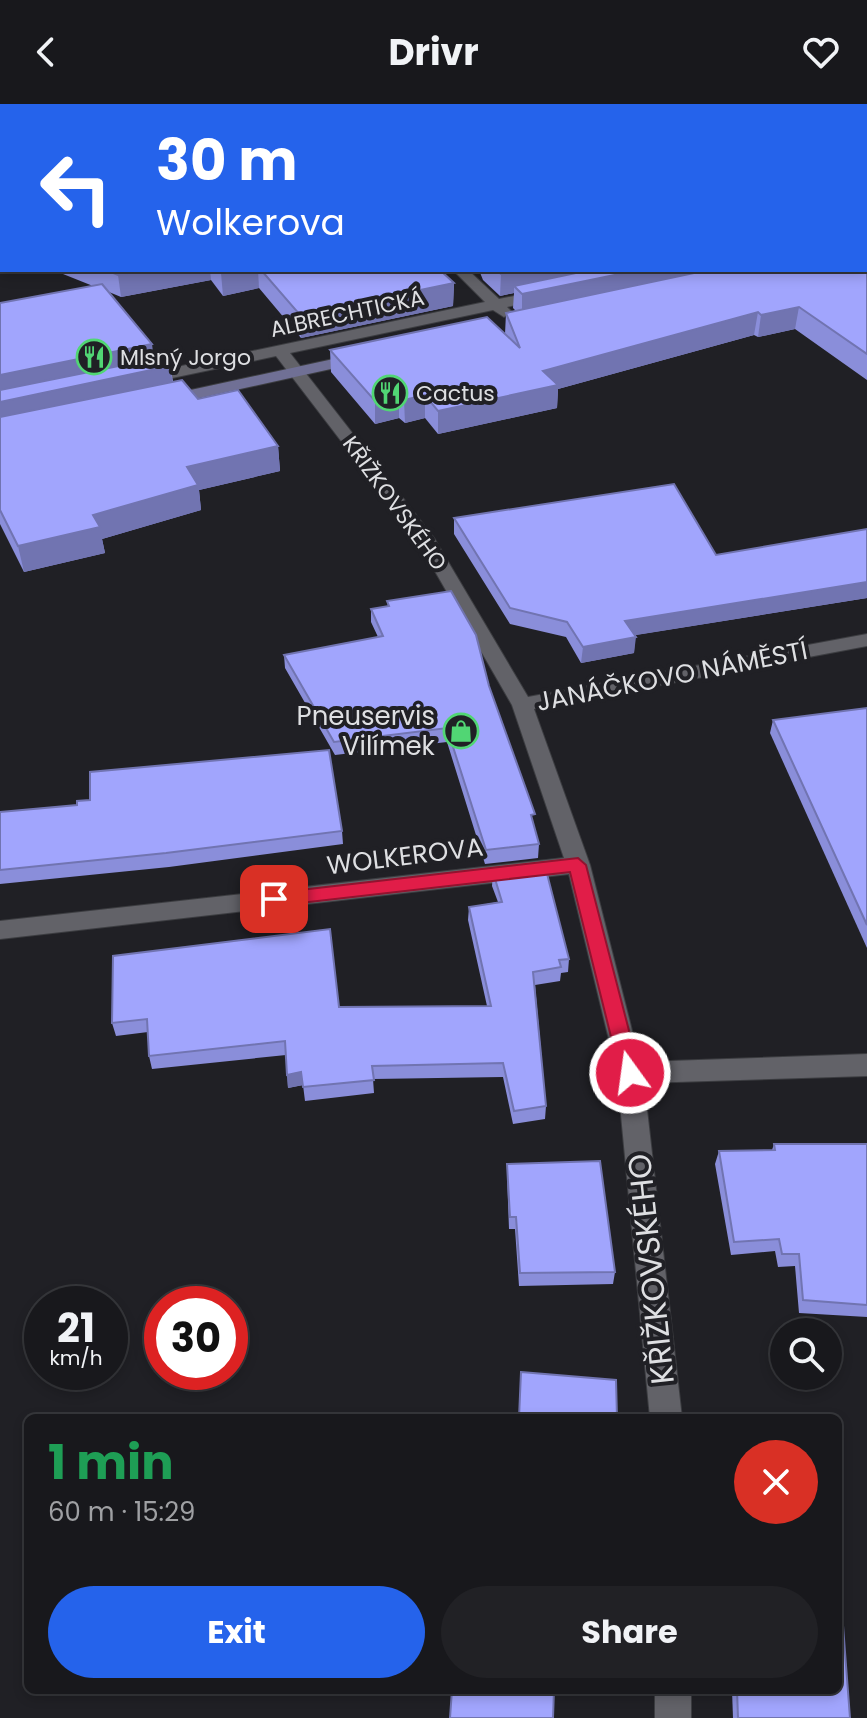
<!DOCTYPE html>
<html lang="en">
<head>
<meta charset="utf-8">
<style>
  :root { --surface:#18181c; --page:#212125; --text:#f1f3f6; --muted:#9fa0a3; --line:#36373b; --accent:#2563eb }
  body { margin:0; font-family:Poppins,sans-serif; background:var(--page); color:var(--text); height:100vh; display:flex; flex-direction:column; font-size:30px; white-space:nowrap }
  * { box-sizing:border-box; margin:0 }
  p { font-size:26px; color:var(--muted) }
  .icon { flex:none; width:44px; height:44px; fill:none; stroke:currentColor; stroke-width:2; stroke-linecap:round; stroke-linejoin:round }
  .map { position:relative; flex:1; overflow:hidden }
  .drawer { position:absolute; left:24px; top:1310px; width:818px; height:280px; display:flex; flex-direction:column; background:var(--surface); border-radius:12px; box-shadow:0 4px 12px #0003,0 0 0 2px var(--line) }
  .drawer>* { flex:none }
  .hud { position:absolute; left:0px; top:0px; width:868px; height:168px; box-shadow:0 4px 12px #0003,0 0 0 2px var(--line); background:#2563eb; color:#fff; overflow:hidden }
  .controls { position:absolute; left:770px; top:1214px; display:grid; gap:16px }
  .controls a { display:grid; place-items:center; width:72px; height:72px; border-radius:50%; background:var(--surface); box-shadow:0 4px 12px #0003,0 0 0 2px var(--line); font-size:40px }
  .speed { position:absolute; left:24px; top:1182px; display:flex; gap:16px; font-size:40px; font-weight:700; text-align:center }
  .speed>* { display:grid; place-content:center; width:104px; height:104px; border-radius:50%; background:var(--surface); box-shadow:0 4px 12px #0003,0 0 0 2px var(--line); line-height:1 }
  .speed small { font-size:20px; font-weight:400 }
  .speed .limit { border:12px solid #d22; background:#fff; color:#111 }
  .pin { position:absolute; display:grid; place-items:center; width:68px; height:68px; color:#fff; margin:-34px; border-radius:16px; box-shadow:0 4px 12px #0006 }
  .me { position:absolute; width:88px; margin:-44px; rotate:346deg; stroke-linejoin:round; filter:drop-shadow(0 0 6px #0008) }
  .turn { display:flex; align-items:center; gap:28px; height:168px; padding:0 24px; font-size:36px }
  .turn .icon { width:104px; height:104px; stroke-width:2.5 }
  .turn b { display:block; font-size:56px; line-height:68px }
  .round { display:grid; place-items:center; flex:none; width:84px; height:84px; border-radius:42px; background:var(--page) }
  .headline { display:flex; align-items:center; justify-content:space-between; height:136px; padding:0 24px }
  h1 { font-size:48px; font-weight:700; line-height:60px; color:#1e9e55 }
  .button { display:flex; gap:16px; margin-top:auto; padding:16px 24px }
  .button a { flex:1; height:92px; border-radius:48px; background:var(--accent); color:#fff; font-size:32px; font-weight:700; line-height:92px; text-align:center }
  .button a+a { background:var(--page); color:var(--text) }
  header { display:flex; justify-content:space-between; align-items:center; height:104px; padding:0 24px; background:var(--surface); font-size:36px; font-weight:700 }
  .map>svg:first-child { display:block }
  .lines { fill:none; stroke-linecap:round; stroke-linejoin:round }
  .street-casing { stroke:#3c3d41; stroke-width:2 }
  .secondary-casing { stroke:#3c3d41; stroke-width:2 }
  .street { fill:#626268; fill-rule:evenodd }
  .secondary { fill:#707095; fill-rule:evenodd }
  .wall { fill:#8a8eda }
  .shaded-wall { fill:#7174b1 }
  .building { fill:#a1a5fd; stroke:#7174b1; stroke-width:2 }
  .route { fill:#e11d48; stroke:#92132f; stroke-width:2 }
  .labels { text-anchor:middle; stroke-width:8; stroke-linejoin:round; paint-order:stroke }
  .far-street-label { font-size:22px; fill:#dedfe2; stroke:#202025 }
  .far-poi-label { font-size:22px; fill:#dedfe2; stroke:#202025; text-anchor:start }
  .street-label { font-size:26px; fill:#dedfe2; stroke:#202025 }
  .poi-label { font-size:26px; fill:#dedfe2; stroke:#202025; text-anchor:end }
  .near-street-label { font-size:32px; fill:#dedfe2; stroke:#202025 }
</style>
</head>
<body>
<header><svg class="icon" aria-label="back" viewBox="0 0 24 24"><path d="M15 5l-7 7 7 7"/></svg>Drivr<svg class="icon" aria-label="heart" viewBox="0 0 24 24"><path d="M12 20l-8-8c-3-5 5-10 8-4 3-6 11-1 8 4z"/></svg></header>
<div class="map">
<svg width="867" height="1614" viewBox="0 0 867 1614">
  <rect width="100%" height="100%" fill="#202025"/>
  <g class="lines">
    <g class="street-casing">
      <g id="street">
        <path d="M265,0H285L286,2H266Z"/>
        <path d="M357,0H375L356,2Z"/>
        <path d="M606,0H620L621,2H607Z"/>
        <rect x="866" y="24" width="1" height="8"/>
        <path d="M453,166H468L499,195L545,186L552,190L550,193L507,203L512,208L504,213L493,206L290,249L434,434L528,593L867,530V542L534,605L590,761L640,958L867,950V972L644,979L682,1314H650L617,969L569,770L0,835V817L564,754L512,601L417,436L276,252L139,281L131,276L139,271L485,198Z"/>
        <rect x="655" y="1586" width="36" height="28"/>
      </g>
    </g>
    <g class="secondary-casing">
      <path id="secondary" d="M361,249L369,254L367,257L163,302L155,297L163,292Z"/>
    </g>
    <use href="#street" class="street"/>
    <use href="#secondary" class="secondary"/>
  </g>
  <g class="wall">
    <path d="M0,0H271V2H2V146L0,145Z"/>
    <path d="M834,0H867V19L866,2H838Z"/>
    <path d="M867,45V276L795,225L758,233L754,231L558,285L557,304L438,330L425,314L405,319L399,314L375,320L331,268L330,246L505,230L506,209L516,207L513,204L514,189L500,192L483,176L479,166H866Z"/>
    <path d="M53,166H440L454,179L453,202L301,234L259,184L223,192L211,176L121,193L109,188L154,255L170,262L173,277L198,295L278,342L280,367L199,386L201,406L102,435L105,449L24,468L0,420V199L93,182Z"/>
    <path d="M454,414L716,451L867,425V494L635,531L634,549L581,559L566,533L510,520L454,430Z"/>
    <path d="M387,497L489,582L534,722L539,740L538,754L485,760L447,638L335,651L285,564L284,551L378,533L371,518V505L388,502Z"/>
    <path d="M867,604V844L770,629L773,616Z"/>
    <path d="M90,696L342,727L343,740L169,763L0,780V708L77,701Z"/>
    <path d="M493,768L569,855L568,868L561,869L560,877L535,881L546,1002L545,1015L513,1020L503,973L373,975L374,989L305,997L303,981L288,984L286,951L152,965L149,952L148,928L116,932L112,919L113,852L339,903L487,902L468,816L469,803L498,798L492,782Z"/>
    <path d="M774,1040H867V1213L799,1209L795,1162L778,1163L775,1147L731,1151L715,1060L719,1047L772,1046Z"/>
    <path d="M507,1060L615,1168L613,1180L519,1182L515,1125H509L507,1072Z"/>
    <path d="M732,1586H838L850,1614H733Z"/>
  </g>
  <g class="shaded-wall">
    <path d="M244,0H271V2H240Z"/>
    <path d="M143,166H210L211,176L121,193L118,171Z"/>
    <path d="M237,166H258L259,184L223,192L221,169Z"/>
    <path d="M520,166H621L514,182V189L500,192L501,170Z"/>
    <path d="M639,166H738L522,212V190Z"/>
    <path d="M454,179L453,202L301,234L300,211Z"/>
    <path d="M799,203L795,225L758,233L761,211Z"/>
    <path d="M758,208L754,231L558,285L557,304L438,330V307L543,267Z"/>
    <path d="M152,240L155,264L0,297V271Z"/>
    <path d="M170,262L174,287L0,324V298Z"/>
    <path d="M399,291V314L375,320V297Z"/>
    <path d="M425,291V314L405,319L404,296Z"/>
    <path d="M278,342L280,367L199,386L201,406L102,435L105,449L24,468L18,442L93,411L187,363Z"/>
    <path d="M867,478V494L624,533L625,517Z"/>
    <path d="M636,533L634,549L581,559L583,543Z"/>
    <path d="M301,968L303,981L288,984L287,971Z"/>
  </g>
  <g class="building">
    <path d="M0,0H244L240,2H2V126L0,125Z"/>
    <path d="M490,0H530L533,2H479Z"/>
    <path d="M866,45H867V250L799,203L761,211L758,208L543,267L558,281L438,307L425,291L404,296L399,291L375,297L330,246L487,213L520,244L506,209L708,166H866Z"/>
    <path d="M106,166H143L118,171Z"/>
    <path d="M218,166H237L221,169Z"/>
    <path d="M261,166H440L454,179L300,211Z"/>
    <path d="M496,166H520L501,170Z"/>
    <path d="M590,166H639L522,190L514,182Z"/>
    <path d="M102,180L152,240L0,271V199Z"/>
    <path d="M163,253L170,262L0,298V286Z"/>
    <path d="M182,276L198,295L238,286L278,342L187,363L198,381L93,411L100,423L18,442L0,406V313Z"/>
    <path d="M674,380L716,451L867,425V478L625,517L636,533L583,543L567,518L510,504L454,414Z"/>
    <path d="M451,487L476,531L489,582L535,710L531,711L539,740L486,746L447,624L334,638L284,551L383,532L371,505L389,502L387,497Z"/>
    <path d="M867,604V821L773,616Z"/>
    <path d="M329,646L342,727L166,749L0,766V708L77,701V697L90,696V668Z"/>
    <path d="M545,762L569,855L559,856L561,863L533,868L546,1002L514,1007L503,959L372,962L374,976L303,983L301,968L287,971L285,937L149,952L147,915L112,919L113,852L330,825L339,903L491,902L469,803L502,798L493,768Z"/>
    <path d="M774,1040H867V1201L803,1196L799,1150H782L779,1135L734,1138L719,1047L775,1046Z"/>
    <path d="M600,1057L615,1168L520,1169L516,1113H510L507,1060Z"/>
    <path d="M521,1268L616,1276L617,1314H519Z"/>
    <path d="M838,1495H841L850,1614H738L737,1586H838Z"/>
    <path d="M452,1586H554L553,1614H450Z"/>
  </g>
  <path class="route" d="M578,754L586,761L640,969L637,974H623L620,969L570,768L274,802L265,795L274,789Z"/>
  <defs>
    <g id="restaurant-ring" transform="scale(1.8)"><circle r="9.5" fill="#202025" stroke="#51d674" stroke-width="1.5"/><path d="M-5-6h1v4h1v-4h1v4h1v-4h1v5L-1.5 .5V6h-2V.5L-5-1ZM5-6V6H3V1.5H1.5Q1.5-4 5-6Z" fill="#51d674"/></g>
    <g id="shop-ring" transform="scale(1.8)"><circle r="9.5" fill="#202025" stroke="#51d674" stroke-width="1.5"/><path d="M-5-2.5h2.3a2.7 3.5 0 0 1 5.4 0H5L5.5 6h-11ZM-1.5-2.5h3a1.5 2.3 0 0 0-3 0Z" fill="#51d674"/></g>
  </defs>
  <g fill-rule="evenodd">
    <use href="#restaurant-ring" x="94" y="253"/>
    <use href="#restaurant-ring" x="390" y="289"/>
    <use href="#shop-ring" x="461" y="627"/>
  </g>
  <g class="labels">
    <g class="far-street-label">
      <text transform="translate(347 209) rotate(-12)" y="8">ALBRECHTICKÁ</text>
      <text transform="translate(395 399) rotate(54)" y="8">KŘIŽKOVSKÉHO</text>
    </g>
    <g class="far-poi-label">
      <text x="120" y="261">Mlsný Jorgo</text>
      <text x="416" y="297">Cactus</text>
    </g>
    <g class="street-label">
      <text transform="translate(672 572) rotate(-11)" y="9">JANÁČKOVO NÁMĚSTÍ</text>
      <text transform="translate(405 752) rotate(-7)" y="9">WOLKEROVA</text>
    </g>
    <g class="poi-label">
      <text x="435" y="621">Pneuservis<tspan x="435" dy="30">Vilímek</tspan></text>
    </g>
    <g class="near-street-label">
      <text transform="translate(651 1165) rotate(-96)" y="11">KŘIŽKOVSKÉHO</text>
    </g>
  </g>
</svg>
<div class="controls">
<a><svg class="icon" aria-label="search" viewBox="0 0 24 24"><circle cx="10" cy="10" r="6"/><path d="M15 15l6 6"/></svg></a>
</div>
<div class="speed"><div>21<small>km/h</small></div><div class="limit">30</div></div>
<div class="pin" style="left:274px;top:795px;background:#d93025"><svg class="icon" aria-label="arrive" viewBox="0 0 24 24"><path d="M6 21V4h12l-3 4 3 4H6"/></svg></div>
<svg class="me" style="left:630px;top:969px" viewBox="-20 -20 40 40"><circle r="17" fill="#e11d48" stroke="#fff" stroke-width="3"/><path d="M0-11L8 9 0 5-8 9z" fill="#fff"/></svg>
<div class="hud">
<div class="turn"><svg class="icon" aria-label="left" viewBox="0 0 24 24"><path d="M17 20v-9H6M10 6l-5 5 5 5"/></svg><div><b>30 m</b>Wolkerova</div></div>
</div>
<section class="drawer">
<div class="headline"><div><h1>1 min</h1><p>60 m · 15:29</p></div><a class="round" style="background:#d93025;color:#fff"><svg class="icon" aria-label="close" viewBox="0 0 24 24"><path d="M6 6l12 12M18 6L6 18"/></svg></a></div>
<div class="button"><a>Exit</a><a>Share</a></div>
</section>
</div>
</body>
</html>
